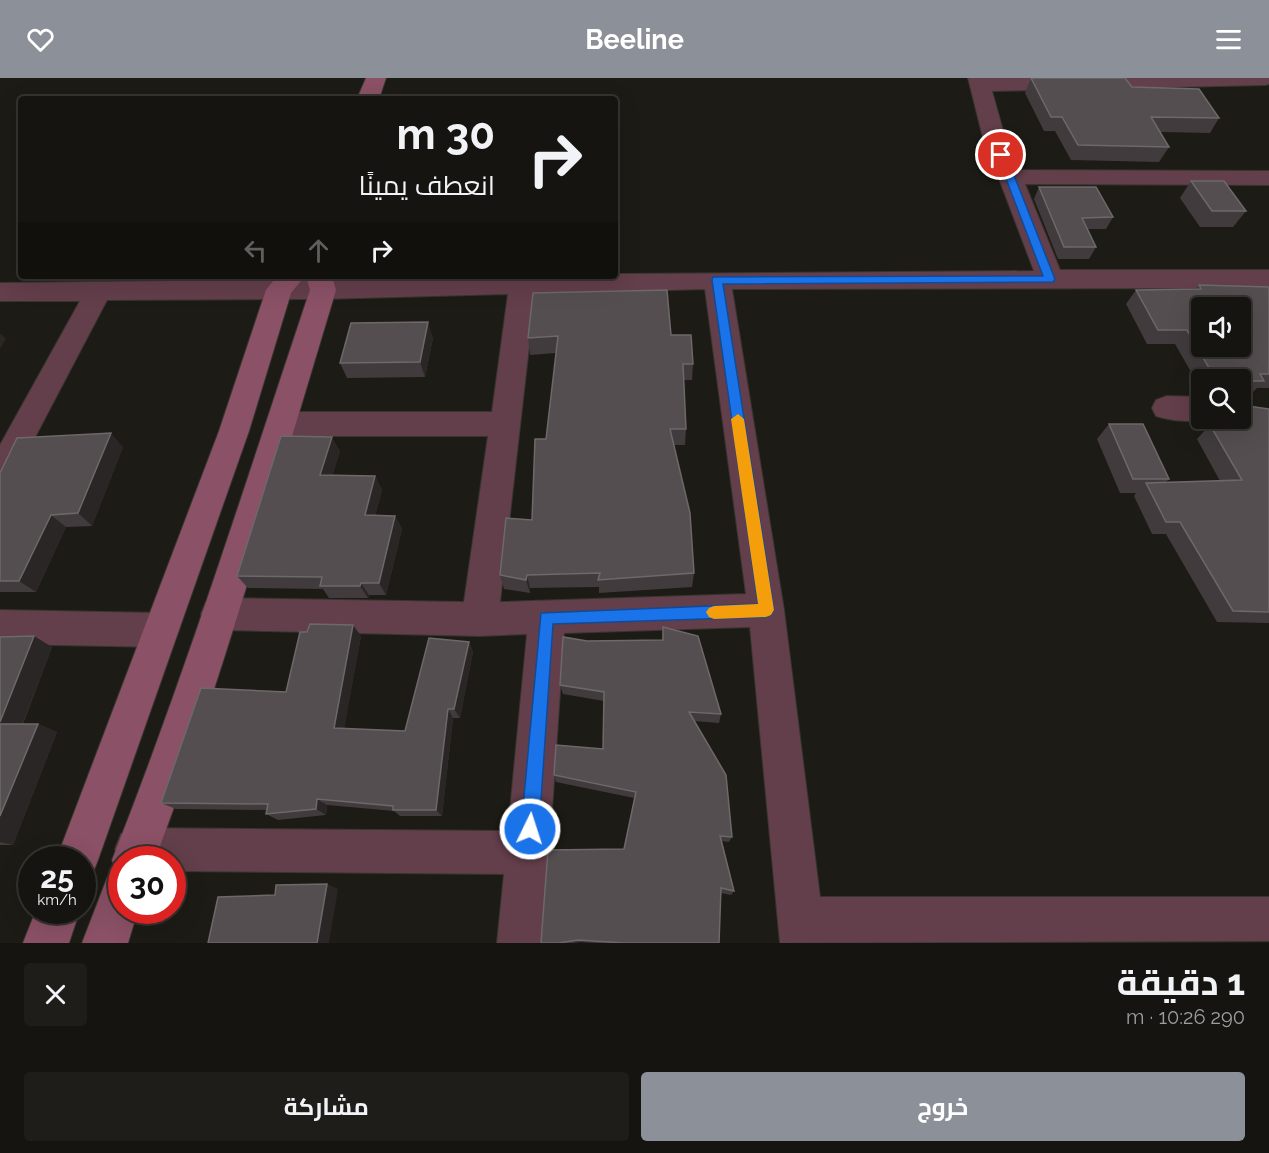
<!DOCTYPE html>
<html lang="ar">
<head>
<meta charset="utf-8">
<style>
  :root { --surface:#161410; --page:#1f1d19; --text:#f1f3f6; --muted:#9e9e9f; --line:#353330; --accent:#8c9099 }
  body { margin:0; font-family:Raleway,Cairo,sans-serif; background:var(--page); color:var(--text); direction:rtl; height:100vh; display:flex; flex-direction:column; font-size:22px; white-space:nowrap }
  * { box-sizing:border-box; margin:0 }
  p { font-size:20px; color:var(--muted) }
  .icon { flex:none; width:33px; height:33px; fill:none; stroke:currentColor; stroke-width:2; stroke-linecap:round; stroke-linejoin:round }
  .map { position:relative; height:865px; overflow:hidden; direction:ltr }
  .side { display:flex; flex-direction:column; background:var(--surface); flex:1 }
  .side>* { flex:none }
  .banner { position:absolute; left:18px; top:18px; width:600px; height:183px; border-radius:6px; box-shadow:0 6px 24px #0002,0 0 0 2px var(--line); direction:rtl; background:#161410; color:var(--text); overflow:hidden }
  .tools { position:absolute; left:1191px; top:219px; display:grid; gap:12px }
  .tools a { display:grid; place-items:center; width:60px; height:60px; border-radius:6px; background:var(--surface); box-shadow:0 6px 24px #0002,0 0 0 2px var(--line); font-size:30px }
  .speed { position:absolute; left:18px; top:768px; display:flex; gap:12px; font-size:30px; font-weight:700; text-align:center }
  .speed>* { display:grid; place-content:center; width:78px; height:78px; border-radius:50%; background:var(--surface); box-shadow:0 6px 24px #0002,0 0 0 2px var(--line); line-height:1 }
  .speed small { font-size:15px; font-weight:400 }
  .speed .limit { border:9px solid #d22; background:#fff; color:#111 }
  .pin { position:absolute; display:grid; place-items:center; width:51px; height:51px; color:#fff; margin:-26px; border:3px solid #fff; border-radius:50%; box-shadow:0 2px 6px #0007 }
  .me { position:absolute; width:66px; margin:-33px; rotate:4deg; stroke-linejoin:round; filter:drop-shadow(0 0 4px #0008) }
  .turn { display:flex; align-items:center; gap:21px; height:126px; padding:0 24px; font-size:27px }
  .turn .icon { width:78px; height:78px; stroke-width:2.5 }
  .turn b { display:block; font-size:42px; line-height:51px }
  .lanes { display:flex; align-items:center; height:57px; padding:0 24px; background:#0003; justify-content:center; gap:30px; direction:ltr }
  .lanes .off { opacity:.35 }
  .round { display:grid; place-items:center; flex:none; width:63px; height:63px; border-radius:6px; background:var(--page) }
  .overview { display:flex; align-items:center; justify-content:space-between; height:102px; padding:0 24px }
  h1 { font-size:36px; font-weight:700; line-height:45px }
  .button { display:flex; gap:12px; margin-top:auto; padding:12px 24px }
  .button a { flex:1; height:69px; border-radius:6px; background:var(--accent); color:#fff; font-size:24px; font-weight:700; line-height:69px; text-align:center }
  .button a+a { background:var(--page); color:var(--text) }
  header { display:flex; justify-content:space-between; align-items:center; height:78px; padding:0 24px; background:var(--accent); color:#fff; font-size:27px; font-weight:700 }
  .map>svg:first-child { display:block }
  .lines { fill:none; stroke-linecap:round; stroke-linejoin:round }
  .minor-casing { stroke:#36352f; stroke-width:2 }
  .secondary-casing { stroke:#36352f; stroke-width:2 }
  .minor { fill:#633e4b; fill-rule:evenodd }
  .secondary { fill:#8b5166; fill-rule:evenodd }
  .wall { fill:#413b3e }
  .shaded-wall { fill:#2b2626 }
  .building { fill:#544e51; stroke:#6d6869; stroke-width:1.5; fill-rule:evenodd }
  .route { fill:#1a73e8; stroke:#114b97; stroke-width:1.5 }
  .slow { fill:#f59e0b }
</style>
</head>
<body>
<header><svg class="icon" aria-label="menu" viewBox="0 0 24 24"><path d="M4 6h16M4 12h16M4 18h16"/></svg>Beeline<svg class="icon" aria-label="heart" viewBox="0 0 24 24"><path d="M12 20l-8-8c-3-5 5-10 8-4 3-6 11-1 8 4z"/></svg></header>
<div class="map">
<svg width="1269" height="865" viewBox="0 0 1269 865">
  <rect width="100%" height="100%" fill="#1d1b15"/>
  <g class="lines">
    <g class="minor-casing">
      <g id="minor">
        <path d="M968,0H1269V6L1266,7L992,13L1004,56L1019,92L1269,93V107L1025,106L1060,192H1269V210L732,211L784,532L820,819H1269V863L780,865L750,549L564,555L543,865H497L504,796L172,793V782H122L121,786L115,771L121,756L136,750L508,753L527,556L480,558L219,552L206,548L201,536L206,524L219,520L464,524L488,358H281L270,354L266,346L270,338L281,334H492L508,216L323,221L107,222L11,405L0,409V367L80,223H0V205L615,198V196L1034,193L982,56ZM705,211L746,516L500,524L535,216Z"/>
        <path d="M1167,318L1202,319V340H1208C1193,345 1171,343 1156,338L1152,330L1156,322Z"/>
        <path d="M0,532L161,535L174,540L179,552L174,564L161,569L0,566Z"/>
      </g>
    </g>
    <g class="secondary-casing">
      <g id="secondary">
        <path d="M366,0H386L379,21H357Z"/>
        <path d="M277,198H305L291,215L249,353L98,782L92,797L82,801V782H56L219,353L266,212Z"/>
        <path d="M306,198H332L336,212C278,403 224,595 155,782H122V832H138L128,865H82L107,800L117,795L112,782C186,595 246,403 310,212Z"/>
        <path d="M36,832H80L69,865H23Z"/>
      </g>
    </g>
    <use href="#minor" class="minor"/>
    <use href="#secondary" class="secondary"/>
  </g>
  <g class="wall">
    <path d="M1031,0L1132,9L1219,40L1210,55L1160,54L1169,69L1159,84L1071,82L1055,53H1044L1025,15Z"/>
    <path d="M1191,103L1246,133L1233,149H1200L1180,120Z"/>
    <path d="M1039,109L1113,139L1106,151H1088L1096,169L1089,181H1058L1034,121Z"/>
    <path d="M1199,207L1269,209V310H1257L1252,315L1248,328L1269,331V545L1217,544L1166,456H1152L1134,418L1136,415H1120L1097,361L1109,346L1169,401L1166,404L1220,403L1197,361L1210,347H1221L1217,340H1240V302H1202V313L1175,266H1147L1126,226L1136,212L1196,211Z"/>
    <path d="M533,215L671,257L693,286L692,302H684L686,351L685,367H673L694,495L692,509L599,515V509L530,510V515L504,511L500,497L532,442L546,361L556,275L530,277L528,260Z"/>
    <path d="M433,260L425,299L347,300L340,285Z"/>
    <path d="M123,369L92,448L66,449L36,514H0V395Z"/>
    <path d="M340,373L332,398H375L382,412L375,438H395L402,451L386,517H369L368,520H329L323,511L248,510L237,498Z"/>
    <path d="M663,549L721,636L719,645L694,643L732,759L729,764L722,763L734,813L731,817L721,815L719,865H596L580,864L573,865H541L624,771L634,720L556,704L554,697L603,671L604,623L563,616L560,607L587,563L662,562Z"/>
    <path d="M307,554L361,558L344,650L405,653L469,564L473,574L460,640H453L442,738H400L394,733L327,727L326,737L278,742L266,736L267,732L176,731L161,725L286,614Z"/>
    <path d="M0,559L52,569L23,646H38L57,654L13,767H0Z"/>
  </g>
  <g class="shaded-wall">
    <path d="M428,244L433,260L425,299L420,284Z"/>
    <path d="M0,255L6,261L0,271Z"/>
    <path d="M111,355L123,369L92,448L78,435Z"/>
    <path d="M332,359L340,373L328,411L320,397Z"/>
    <path d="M375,398L382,412L372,451L365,437Z"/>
    <path d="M51,437L66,449L36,514L19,503Z"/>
    <path d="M395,438L402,451L386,517L379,505Z"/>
    <path d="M527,497L530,510V515L526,502Z"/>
    <path d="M361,505L369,517L368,520L360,508Z"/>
    <path d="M353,547L361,558L343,658L334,650Z"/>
    <path d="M34,558L52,569L19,655L0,647V644Z"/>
    <path d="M469,564L473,574L460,640L454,631Z"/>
    <path d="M448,631L453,640L442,738L436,732Z"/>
    <path d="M38,646L57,654L13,767L0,764V738Z"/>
    <path d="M317,721L327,727L326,737L316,731Z"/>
    <path d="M327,806L338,811L329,865H317Z"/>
  </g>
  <g class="building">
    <path d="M1031,0H1125L1132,9L1199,11L1219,40L1151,39L1169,69L1078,67L1062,39H1051Z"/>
    <path d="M1191,103H1224L1246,133H1212Z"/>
    <path d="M1039,109H1096L1113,139L1082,140L1096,169H1064Z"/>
    <path d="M1199,207L1269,209V296H1260L1264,303H1252V324L1246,326L1248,328L1269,331V534L1233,533L1180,444H1166L1146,405L1242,402L1210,347H1242L1238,340H1240V302H1216L1187,252H1158L1136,212L1201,211ZM1202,230H1240V268H1202Z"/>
    <path d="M667,212L671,257H691L693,286H683L686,351H670L690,435L694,495L598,502L600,495L527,497L526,502L500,497L506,440L532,442L535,361H546L558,258L528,260L533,215Z"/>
    <path d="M428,244L420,284L340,285L351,245Z"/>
    <path d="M1109,346H1143L1169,401H1133Z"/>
    <path d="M111,355L78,435L51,437L19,503H0V395L17,360Z"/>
    <path d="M281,358L332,359L320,397L375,398L365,437L395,438L379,505H361L360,508H320L322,499L237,498Z"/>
    <path d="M310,546L353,547L334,650L405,653L429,560L469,564L454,631H448L436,732H393V728L317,721L316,731L266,736L268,726L161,725L201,610L286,614L300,554H307Z"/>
    <path d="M663,549L698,558L721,636L689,634L726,697L732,759L720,758L734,813L721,810L719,865H624L578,862L558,865H541L548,772L624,771L636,714L554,697L556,667L603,671L604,614L560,607L563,559L587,563L663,562Z"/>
    <path d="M34,558L0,644V559Z"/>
    <path d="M0,646H38L0,738Z"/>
    <path d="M327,806L317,865H208L218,819L275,817L276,807Z"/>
  </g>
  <path class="route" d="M998,75L1006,77L1055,201L1053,204L723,206L774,532L771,537L766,539L553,546L539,751L536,757L530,760L524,757L521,751L541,535L758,526L712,202L713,199L1043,198L997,77Z"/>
  <path class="slow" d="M738,336L744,341L774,532L771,537L766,539L714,541L709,539L706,534L709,530L714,528L758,526L731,341Z"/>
</svg>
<div class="tools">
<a><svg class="icon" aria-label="sound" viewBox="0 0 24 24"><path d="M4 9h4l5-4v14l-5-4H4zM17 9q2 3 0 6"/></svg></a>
<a><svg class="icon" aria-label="search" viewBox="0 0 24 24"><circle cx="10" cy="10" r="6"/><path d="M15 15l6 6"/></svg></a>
</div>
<div class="speed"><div>25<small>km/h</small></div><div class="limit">30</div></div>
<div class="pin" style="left:1001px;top:77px;background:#d93025"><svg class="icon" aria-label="arrive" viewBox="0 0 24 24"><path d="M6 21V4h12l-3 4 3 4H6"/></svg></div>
<svg class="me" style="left:530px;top:751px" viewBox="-20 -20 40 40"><circle r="17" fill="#1a73e8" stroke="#fff" stroke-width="3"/><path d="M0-11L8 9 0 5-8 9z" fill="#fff"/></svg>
<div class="banner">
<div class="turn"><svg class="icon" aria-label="right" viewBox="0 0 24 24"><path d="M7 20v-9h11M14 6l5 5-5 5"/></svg><div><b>30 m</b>انعطف يمينًا</div></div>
<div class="lanes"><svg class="icon off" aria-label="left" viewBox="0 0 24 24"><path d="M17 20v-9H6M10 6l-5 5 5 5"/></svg><svg class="icon off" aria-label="ahead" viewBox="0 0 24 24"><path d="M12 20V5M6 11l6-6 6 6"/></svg><svg class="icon" aria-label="right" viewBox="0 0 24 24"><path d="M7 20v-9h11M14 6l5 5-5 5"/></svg></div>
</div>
</div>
<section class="side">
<div class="overview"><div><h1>1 دقيقة</h1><p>290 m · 10:26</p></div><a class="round"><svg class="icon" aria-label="close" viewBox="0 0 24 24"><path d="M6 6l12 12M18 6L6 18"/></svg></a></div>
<div class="button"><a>خروج</a><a>مشاركة</a></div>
</section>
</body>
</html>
